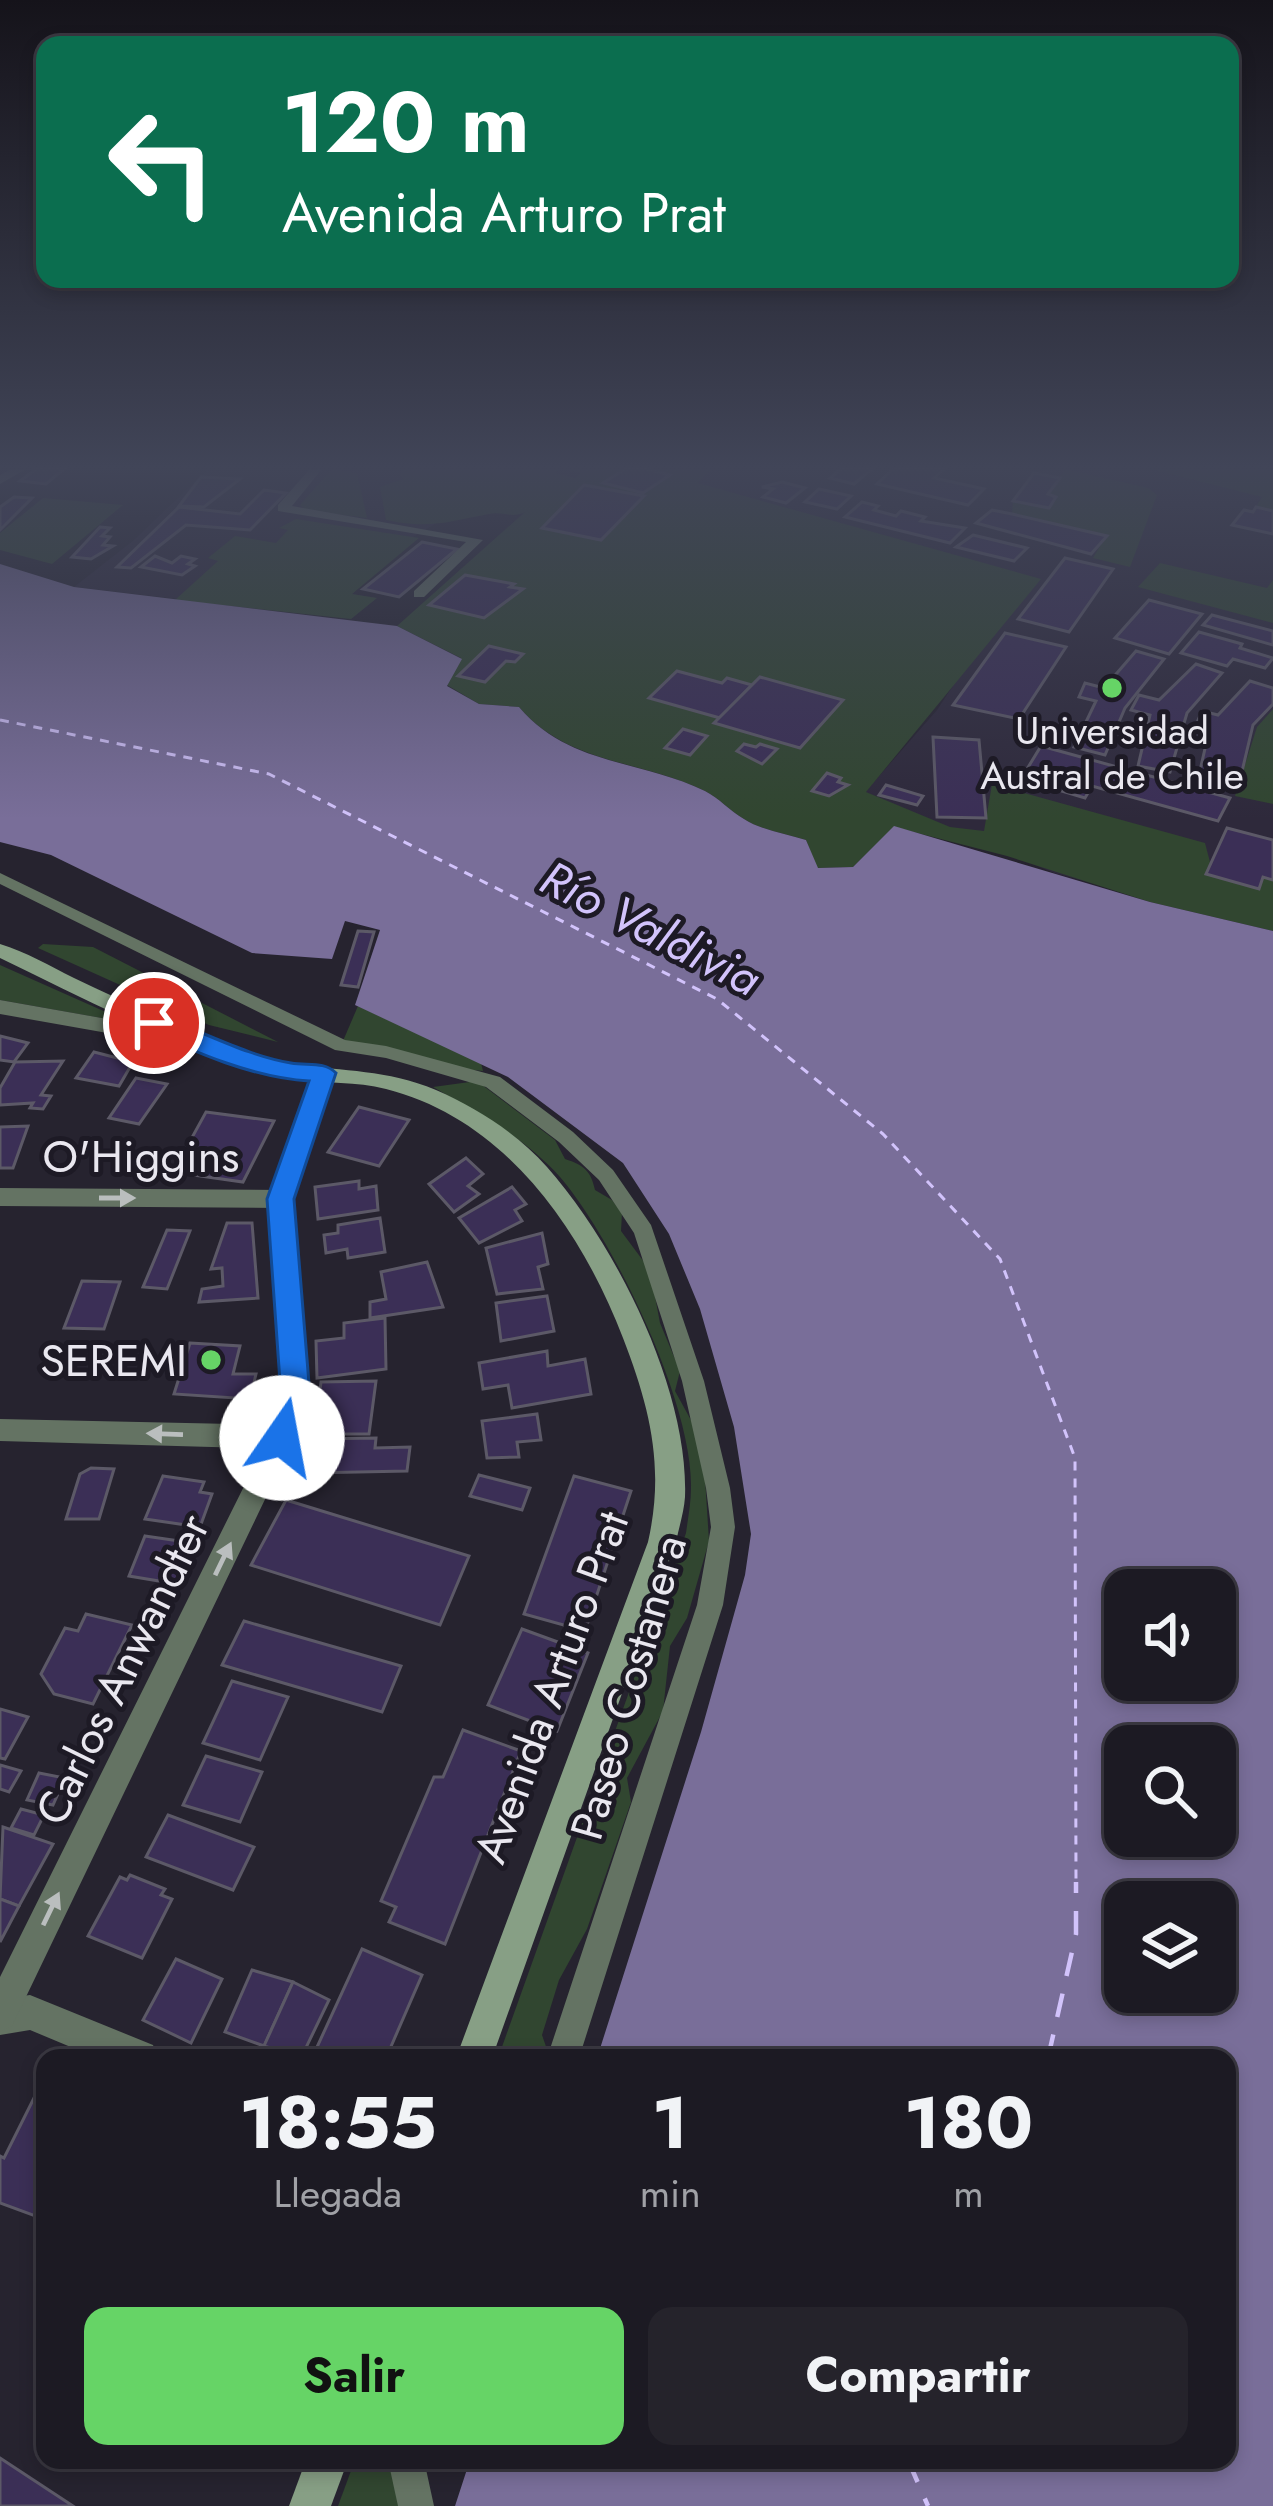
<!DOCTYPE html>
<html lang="es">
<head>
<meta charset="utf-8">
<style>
  :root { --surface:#1c1a23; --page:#25232b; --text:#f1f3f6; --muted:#a0a1a6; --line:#3a3841; --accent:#66d466 }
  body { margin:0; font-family:Jost,sans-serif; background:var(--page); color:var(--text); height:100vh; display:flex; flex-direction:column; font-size:45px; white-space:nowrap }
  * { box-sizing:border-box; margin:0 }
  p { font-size:39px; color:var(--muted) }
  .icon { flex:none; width:66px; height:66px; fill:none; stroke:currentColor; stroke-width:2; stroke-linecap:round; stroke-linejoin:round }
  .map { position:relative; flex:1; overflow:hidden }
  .side { position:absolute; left:36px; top:2049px; width:1200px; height:420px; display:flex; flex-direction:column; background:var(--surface); border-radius:24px; box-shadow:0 6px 18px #0003,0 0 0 3px var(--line) }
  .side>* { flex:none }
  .banner { position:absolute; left:36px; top:36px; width:1203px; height:252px; border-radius:24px; box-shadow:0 6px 18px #0003,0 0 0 3px var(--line); background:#0b6e4f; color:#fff; overflow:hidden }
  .controls { position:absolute; left:1104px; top:1569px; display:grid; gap:24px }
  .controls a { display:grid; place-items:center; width:132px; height:132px; border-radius:24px; background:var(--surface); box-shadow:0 6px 18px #0003,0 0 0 3px var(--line); font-size:60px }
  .pin { position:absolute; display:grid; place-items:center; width:102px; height:102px; color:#fff; margin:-51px; border:6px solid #fff; border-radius:50%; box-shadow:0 3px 12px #0007 }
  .me { position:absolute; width:132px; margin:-66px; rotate:12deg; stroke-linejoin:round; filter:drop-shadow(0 0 9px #0008) }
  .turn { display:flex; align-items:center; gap:42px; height:252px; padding:0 48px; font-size:54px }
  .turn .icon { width:156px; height:156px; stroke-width:2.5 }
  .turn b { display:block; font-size:84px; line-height:102px }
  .eta { display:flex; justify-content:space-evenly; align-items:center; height:204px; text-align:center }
  .eta b { font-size:72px; font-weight:700; line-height:84px }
  .cta { display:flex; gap:24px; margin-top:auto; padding:24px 48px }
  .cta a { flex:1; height:138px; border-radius:24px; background:var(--accent); color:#111; font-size:48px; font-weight:700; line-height:138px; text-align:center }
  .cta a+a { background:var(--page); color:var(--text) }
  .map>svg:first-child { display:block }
  .built { fill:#2e293b }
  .green { fill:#314630 }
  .water { fill:#796e99; fill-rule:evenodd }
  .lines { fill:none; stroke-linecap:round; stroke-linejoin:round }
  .ferry-far1 { stroke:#d2c3fb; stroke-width:3; stroke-dasharray:9 8; stroke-linecap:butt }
  .ferry { stroke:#d2c3fb; stroke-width:4.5; stroke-dasharray:24 18; stroke-linecap:butt }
  .building { fill:#3b2f56; stroke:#5c5967; stroke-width:3 }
  .pedestrian { fill:#647363; fill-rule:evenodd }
  .minor { fill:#647363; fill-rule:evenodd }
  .tertiary { fill:#647363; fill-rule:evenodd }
  .secondary { fill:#879f85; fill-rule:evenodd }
  .oneway { fill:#babebe }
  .route { fill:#1a73e8; stroke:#114b97; stroke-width:3 }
  .poi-dot { fill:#66d466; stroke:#1d1a25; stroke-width:4.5 }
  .labels { text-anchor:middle; stroke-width:10; stroke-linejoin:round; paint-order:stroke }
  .far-poi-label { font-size:39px; fill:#e9e7ef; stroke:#1d1a25 }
  .street-label { font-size:45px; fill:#e9e7ef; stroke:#1d1a25 }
  .poi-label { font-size:45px; fill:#e9e7ef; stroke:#1d1a25; text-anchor:end }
  .water-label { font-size:48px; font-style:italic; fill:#d2c3fb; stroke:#1d1a25 }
</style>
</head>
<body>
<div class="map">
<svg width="1273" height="2506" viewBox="0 0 1273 2506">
  <rect width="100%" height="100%" fill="#26232f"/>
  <g class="built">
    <path d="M208,469H529L406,541L352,594L377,598L351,619L74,587L134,540Z"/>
    <path d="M649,469H1273V931L1054,873L865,792L937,710L966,666L697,482Z"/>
  </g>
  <g class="green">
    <path d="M332,469L357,473L367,518L305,510L300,505Z"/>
    <path d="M402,469H561L555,473L576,478L581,473L563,469H712L698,483L1041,579L866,792L950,827L984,831L992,784L1205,843L1210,862L1273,879V931L1150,902L1007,856L894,827L853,867L817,868L806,840C786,834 761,830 744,819C730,811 719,798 705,791C639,759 569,765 519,707L479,704L447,685L461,658L397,626L525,512C512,519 503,511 489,514C447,522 430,529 386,520L380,487L403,479L399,475Z"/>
    <path d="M1065,469L1148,488L1157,495L1130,567L1093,558L1106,536L1012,514L1013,501L1049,508L1056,497L1048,494Z"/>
    <path d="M1151,469H1273V511L1256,507L1262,497Z"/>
    <path d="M43,498L123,505L52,564L0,550V533Z"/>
    <path d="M296,519L419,538L352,594L377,598L351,619L175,600L218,561L208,558L235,536L276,543L288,530L279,528Z"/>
    <path d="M1160,563L1267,588L1273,580V623L1138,587Z"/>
    <path d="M1273,709V804L1235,796L1257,727Z"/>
    <path d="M43,944L93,947L278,1042L209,1025L38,948Z"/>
    <path d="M0,965L108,1013L107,1019L0,1000Z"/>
    <path d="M358,1006L481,1063L483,1071L437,1066L343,1041Z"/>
    <path d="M477,1081L555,1140L565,1159C584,1165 591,1171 595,1190L612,1200L622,1213L621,1231L650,1270L660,1323L680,1371L675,1391L692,1422L705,1478L709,1541L687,1618L670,1646L663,1711L627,1778L631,1802L587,1929L559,1980L542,2035L550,2058H498L686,1533C688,1518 691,1503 691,1488C693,1404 614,1240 560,1177C525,1138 478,1113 433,1087Z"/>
    <path d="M355,2460H389L400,2506H338Z"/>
  </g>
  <path class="water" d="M0,564L74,587L397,626L462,659L447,686L479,704L519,707C569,766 639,759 705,791C719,798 730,811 744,819C761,830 786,834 806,840L818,868L853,867L894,826L1150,902L1273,931V2506H455L470,2460H1227V2058H597L701,1732L745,1575L751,1534L734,1427L700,1309L669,1234L623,1163L508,1077L355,1005L380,930L345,921L332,959L252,953L51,855L0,842ZM1125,1590H1215V1680H1125ZM1125,1746H1215V1836H1125ZM1125,1902H1215V1992H1125Z"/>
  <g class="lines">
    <path class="ferry-far1" d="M0,720L269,774L717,999L883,1134L1000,1259L1075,1458L1076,1885"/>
    <g class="ferry">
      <path d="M1048,2058L1076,1934V1882"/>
      <path d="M908,2460L928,2506"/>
    </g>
  </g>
  <g class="building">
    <path d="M36,469H64L46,484L20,481Z"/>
    <path d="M625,469H646L670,475L643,493L603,483Z"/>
    <path d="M841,469H872L854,484L830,478Z"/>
    <path d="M893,469H944L934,478L984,489L968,505L877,484Z"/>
    <path d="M1034,473L1060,478L1048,494L1056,497L1049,508L1013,501Z"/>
    <path d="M201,477L240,479L204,507L179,506Z"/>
    <path d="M782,482L805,488L786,503L763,497L773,489L762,487Z"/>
    <path d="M584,485L644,496L601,540L542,528Z"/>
    <path d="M819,489L851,496L837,509L805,502Z"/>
    <path d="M264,490L286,493L250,530L186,525L131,568L117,567L179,507L240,514Z"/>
    <path d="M14,497L32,498L0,530V507Z"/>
    <path d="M862,502L878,506L874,510L896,516L901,511L925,517L921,521L965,528L950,543L845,517Z"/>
    <path d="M1256,507L1273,511V534L1232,525L1244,510L1253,512Z"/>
    <path d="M992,510L1012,514L1107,536L1091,554L976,523Z"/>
    <path d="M100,527L110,528L102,536L110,537L103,545L113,546L91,559L72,557Z"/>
    <path d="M973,535L1027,548L1014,561L956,547Z"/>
    <path d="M422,542L457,549L399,597L363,589Z"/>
    <path d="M155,556L172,563L181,556L195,559L188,564L195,566L182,575L141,567Z"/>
    <path d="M1065,558L1113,569L1069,632L1018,619Z"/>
    <path d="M465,575L514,584L510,587L523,589L484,618L429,605Z"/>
    <path d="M1149,600L1202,614L1169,654L1115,638Z"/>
    <path d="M1212,615L1273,631V645L1203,625Z"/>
    <path d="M1199,632L1242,644L1240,648L1273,658L1265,668L1233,659L1227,666L1181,653Z"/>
    <path d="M1005,633L1066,647L1019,719L953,705Z"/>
    <path d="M489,646L523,654L515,662L506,661L485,682L458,676Z"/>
    <path d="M1136,651L1164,659L1125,708L1105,755L1074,747L1096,701L1079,697L1085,683L1104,688Z"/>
    <path d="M1196,664L1222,673L1187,713L1170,772L1138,766L1150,715L1131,710L1139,695L1159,700Z"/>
    <path d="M677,671L722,683L727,678L752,685L720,718L649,698Z"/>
    <path d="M760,677L843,700L800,748L714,723Z"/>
    <path d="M1250,681L1273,688V704L1253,725L1239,784L1199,775L1209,731L1195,727L1202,711L1218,715Z"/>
    <path d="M683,729L707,736L690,755L665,748Z"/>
    <path d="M933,737L979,740L986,818L937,817Z"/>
    <path d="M744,744L756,747L760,744L777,749L762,764L737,751Z"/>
    <path d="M1041,746L1230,798L1218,821L1092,786L1085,798L1041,785L1048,774L1027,769Z"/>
    <path d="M827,773L841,778L838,782L848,785L829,796L812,791Z"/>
    <path d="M886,785L923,796L917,805L879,795Z"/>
    <path d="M1227,828L1273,840V880L1263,877L1259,889L1206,874Z"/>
    <path d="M358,931L374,932L358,987L341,985Z"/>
    <path d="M0,1036L28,1043L14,1062L0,1060Z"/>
    <path d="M94,1052L133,1062L119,1086L76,1078Z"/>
    <path d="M63,1061L41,1095L51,1096L43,1109L30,1108L33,1103L0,1105V1088L15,1062Z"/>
    <path d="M136,1078L167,1084L139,1124L109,1118Z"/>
    <path d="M359,1107L409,1120L379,1166L328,1152Z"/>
    <path d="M206,1112L274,1121L243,1182L173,1172Z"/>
    <path d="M28,1126L13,1168H0V1127Z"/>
    <path d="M466,1158L483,1174L468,1186L479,1194L454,1212L429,1184Z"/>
    <path d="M359,1181V1189L376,1186L378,1210L318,1219L315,1187Z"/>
    <path d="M512,1187L526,1204L515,1210L522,1221L479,1243L459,1218Z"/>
    <path d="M380,1218L385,1252L348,1258L347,1249L326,1253L324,1235L338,1233V1225Z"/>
    <path d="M227,1223H252L258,1298L199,1302L202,1289L223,1286L222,1268L211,1269Z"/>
    <path d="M167,1230L190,1231L167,1289L143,1287Z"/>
    <path d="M542,1233L548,1264L538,1267L543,1289L497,1294L486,1248Z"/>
    <path d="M427,1262L443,1307L370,1318V1302L386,1299L381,1272Z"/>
    <path d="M82,1281L120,1282L104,1329L64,1328Z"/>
    <path d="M547,1296L554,1331L501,1341L496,1303Z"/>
    <path d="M385,1318L386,1369L317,1378L316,1341L344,1338V1323Z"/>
    <path d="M190,1343L240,1346L233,1374H256L250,1399L174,1394Z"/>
    <path d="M547,1351L548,1366L585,1359L591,1394L512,1408L508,1385L483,1389L479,1363Z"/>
    <path d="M376,1381L369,1434H315L321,1382Z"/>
    <path d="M537,1414L541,1440L517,1442L519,1457L487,1458L482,1421Z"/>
    <path d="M376,1438L375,1448L410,1447L407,1471L309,1473L314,1439Z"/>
    <path d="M91,1468L114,1469L99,1519H66L80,1474Z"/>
    <path d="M479,1475L530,1488L522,1510L470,1496Z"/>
    <path d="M163,1476L204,1482L200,1492L212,1494L200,1527L145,1519Z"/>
    <path d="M574,1476L631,1491L585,1631L524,1614Z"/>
    <path d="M286,1500L469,1556L440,1625L251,1565Z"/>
    <path d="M145,1536L193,1543L177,1584L129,1576Z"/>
    <path d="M86,1614L132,1625L93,1704L54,1694L41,1674L65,1628L78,1631Z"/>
    <path d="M244,1621L401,1666L382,1712L222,1665Z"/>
    <path d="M522,1629L588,1653L557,1731L488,1705Z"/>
    <path d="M232,1681L288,1697L260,1760L203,1743Z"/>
    <path d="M0,1709L28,1717L5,1759L0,1758Z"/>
    <path d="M463,1730L521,1751L445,1944L389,1922L396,1907L381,1901L434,1777H443Z"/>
    <path d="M206,1756L262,1772L240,1822L183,1805Z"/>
    <path d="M0,1765L21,1771L9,1792L0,1789Z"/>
    <path d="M39,1773L65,1778L53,1805L27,1800Z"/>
    <path d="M21,1809L44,1815L34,1835L11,1828Z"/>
    <path d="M168,1815L254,1847L233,1890L146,1857Z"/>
    <path d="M3,1827L53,1844L19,1906L0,1899Z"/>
    <path d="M130,1875L165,1889L161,1895L172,1899L142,1958L88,1936L120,1877L127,1880Z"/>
    <path d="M0,1899L19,1906L0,1942Z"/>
    <path d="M362,1949L422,1975L386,2058H312Z"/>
    <path d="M176,1959L222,1979L191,2043L143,2020Z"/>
    <path d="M252,1970L293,1982L264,2046L225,2032Z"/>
    <path d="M293,1982L329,2000L301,2058L264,2046Z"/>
    <path d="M42,2082L45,2203L38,2217L0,2203V2156L4,2158Z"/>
    <path d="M0,2458L73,2506H0Z"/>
  </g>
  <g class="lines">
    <g class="pedestrian">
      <path d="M0,873L345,1040L386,1046L500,1077L573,1132L613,1170L651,1225L704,1381L730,1488L735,1527L723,1605L579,2058H547L697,1605L711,1527L706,1488L682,1381L634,1233L599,1180L559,1142L486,1087L386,1058L335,1050L0,884Z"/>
      <path d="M388,2460H424L434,2506H398Z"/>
    </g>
    <g class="minor">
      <path d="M11,469H26L0,484V475Z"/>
      <path d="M310,469H322L292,506L483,540L424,597H414V591L466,542L278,511V505Z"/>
      <path d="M0,1000L192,1034L202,1041L192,1048L0,1014Z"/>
      <path d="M0,1188L281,1190L293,1199L281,1208L0,1206Z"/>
      <path d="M0,1419L282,1425L291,1429L295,1437L291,1445L282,1449L0,1441Z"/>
      <path d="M30,1995L153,2045L158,2058H97L30,2030L0,2035V1999Z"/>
    </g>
    <path class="tertiary" d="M324,1066L335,1073L293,1199L309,1396L295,1437L12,2026L0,2032V1977L269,1436L283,1396L269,1199L313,1073Z"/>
    <g class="secondary">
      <path d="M0,944C26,952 50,966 74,978C123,1001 173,1025 224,1043C247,1051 270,1061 294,1064C345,1072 386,1069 436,1090C477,1108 518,1134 547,1167C617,1246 689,1391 685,1497C684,1512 679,1527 676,1542L492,2058H456L648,1542C665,1467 650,1408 623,1338C581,1229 505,1119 386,1089C356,1081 326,1084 295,1079C277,1077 260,1070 242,1065C158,1038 79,996 0,958Z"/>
      <path d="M306,2460H348L331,2506H289Z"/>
    </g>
  </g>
  <defs><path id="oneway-solid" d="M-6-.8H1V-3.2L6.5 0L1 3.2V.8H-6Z" transform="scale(3)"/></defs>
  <g class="oneway">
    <use href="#oneway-solid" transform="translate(117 1198)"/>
    <use href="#oneway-solid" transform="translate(165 1434) rotate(-178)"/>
    <use href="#oneway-solid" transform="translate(223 1559) rotate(-64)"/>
    <use href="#oneway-solid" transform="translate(51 1909) rotate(-64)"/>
  </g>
  <linearGradient id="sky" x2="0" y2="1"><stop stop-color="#15131a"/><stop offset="0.57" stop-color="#414558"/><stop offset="1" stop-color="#414558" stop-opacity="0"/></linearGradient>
  <rect width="1273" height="819" fill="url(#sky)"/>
  <path class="route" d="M154,1015C200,1029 243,1055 291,1063C308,1066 324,1061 336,1073L294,1199L310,1396L292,1447L282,1451L271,1447L267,1438L281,1396L267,1199L309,1081C254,1078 194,1052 146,1029L142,1023Z"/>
  <g class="poi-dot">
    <circle cx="1112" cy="688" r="12"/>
    <circle cx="211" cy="1360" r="12"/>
  </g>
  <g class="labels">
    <g class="far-poi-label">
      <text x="1112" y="744">Universidad<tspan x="1112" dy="45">Austral de Chile</tspan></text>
    </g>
    <g class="street-label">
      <text x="141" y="1172">O'Higgins</text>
      <text transform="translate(122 1669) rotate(-64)" y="16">Carlos Anwandter</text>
      <text transform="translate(551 1687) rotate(-70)" y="16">Avenida Arturo Prat</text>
      <text transform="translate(628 1687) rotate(-74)" y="16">Paseo Costanera</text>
    </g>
    <g class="poi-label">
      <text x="187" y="1376">SEREMI</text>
    </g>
    <g class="water-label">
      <text transform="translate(651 928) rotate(27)" y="17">Río Valdivia</text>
    </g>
  </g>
</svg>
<div class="controls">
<a><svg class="icon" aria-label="sound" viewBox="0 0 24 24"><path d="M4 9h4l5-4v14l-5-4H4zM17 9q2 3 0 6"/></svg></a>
<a><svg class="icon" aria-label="search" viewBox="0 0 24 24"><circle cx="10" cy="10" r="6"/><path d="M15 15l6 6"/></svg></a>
<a><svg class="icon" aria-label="layers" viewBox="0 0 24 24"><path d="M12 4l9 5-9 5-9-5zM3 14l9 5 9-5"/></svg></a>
</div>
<div class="pin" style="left:154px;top:1023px;background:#d93025"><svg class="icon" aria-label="arrive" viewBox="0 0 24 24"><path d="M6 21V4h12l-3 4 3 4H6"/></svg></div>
<svg class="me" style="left:282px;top:1438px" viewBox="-20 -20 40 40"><circle r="19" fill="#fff"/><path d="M0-13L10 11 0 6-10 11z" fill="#1a73e8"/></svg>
<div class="banner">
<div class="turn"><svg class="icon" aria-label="left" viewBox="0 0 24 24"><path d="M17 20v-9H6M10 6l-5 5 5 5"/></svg><div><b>120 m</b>Avenida Arturo Prat</div></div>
</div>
<section class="side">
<div class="eta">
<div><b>18:55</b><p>Llegada</p></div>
<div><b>1</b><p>min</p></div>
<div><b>180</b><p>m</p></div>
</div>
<div class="cta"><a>Salir</a><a>Compartir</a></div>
</section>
</div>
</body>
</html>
